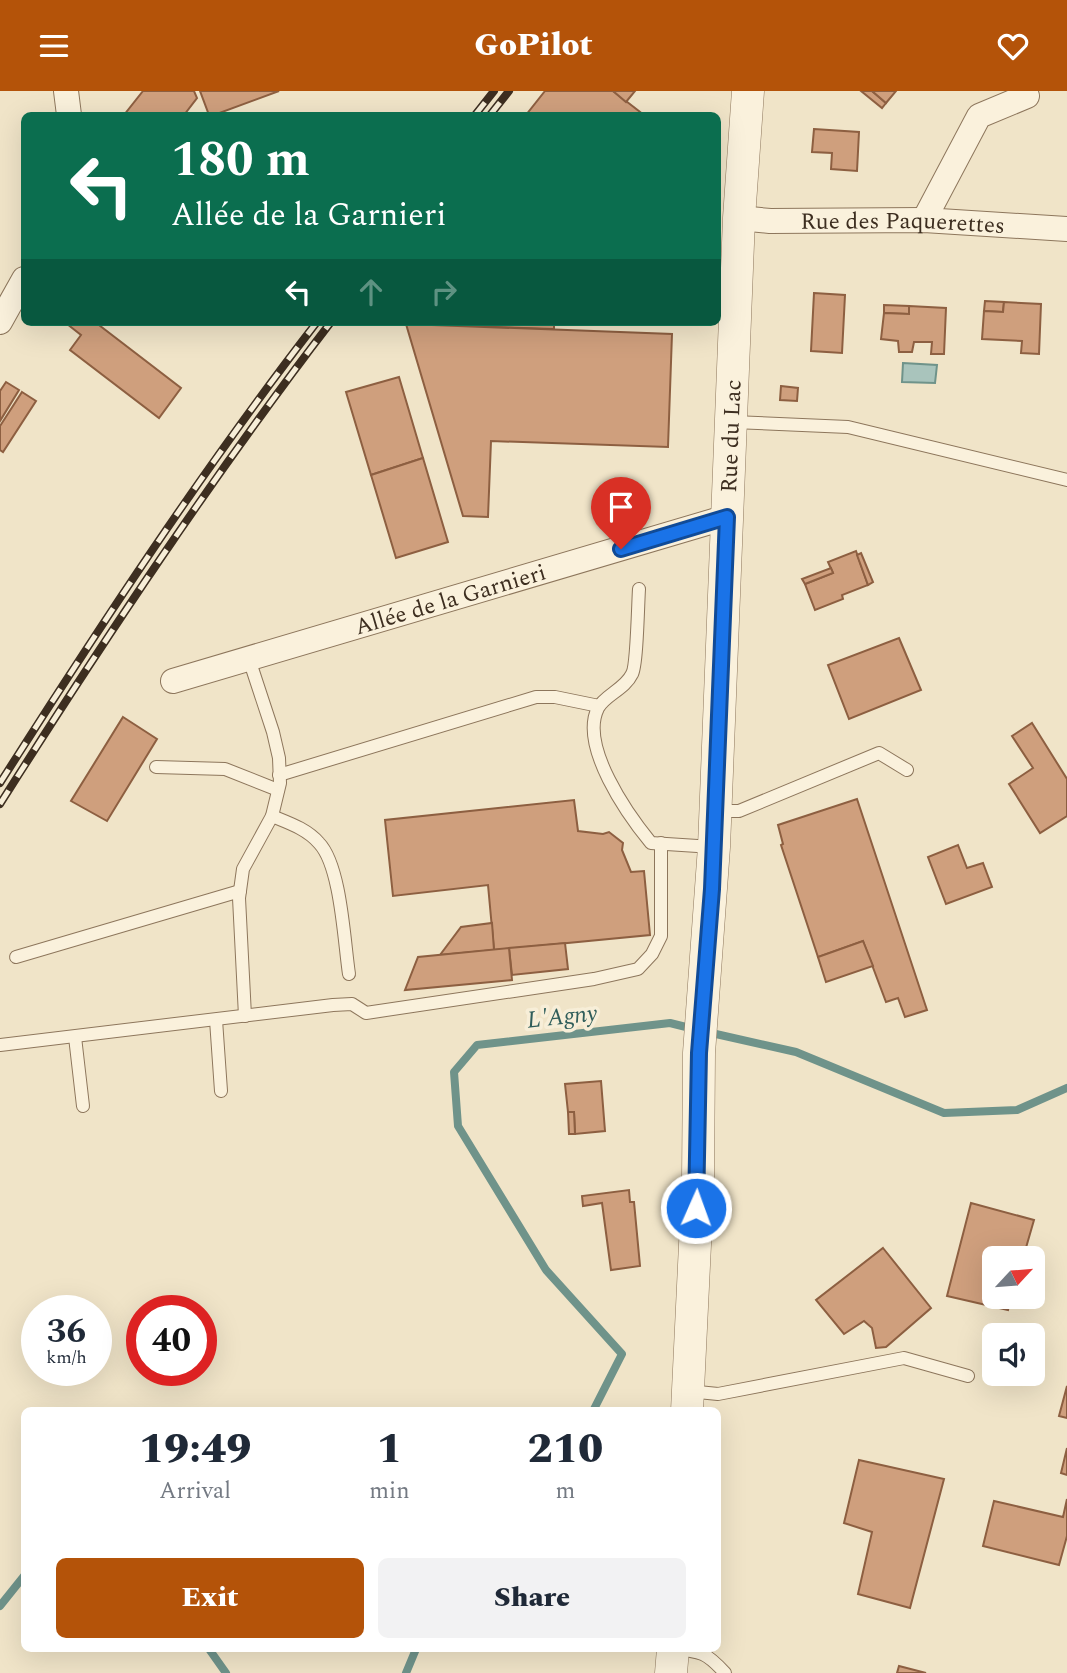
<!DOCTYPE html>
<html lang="en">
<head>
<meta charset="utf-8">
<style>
  :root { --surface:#fff; --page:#f2f2f3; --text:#1f2937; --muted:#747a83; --accent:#b45309 }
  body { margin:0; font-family:Spectral,serif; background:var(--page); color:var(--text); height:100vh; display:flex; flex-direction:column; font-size:26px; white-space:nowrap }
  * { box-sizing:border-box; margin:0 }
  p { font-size:23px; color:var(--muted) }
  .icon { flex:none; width:38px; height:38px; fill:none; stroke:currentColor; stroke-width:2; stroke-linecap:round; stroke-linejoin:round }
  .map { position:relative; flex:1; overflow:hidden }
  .sheet { position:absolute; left:21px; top:1316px; width:700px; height:245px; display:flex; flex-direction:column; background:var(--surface); border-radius:10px; box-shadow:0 7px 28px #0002 }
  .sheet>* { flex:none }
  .guide { position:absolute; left:21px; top:21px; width:700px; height:214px; border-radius:10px; box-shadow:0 7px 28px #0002; background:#0b6e4f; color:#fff; overflow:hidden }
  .needle { width:46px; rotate:64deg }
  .buttons { position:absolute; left:982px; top:1155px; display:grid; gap:14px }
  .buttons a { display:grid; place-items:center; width:63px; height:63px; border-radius:10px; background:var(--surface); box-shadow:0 7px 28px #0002; font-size:35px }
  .speed { position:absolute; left:21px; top:1204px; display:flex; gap:14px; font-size:35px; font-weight:700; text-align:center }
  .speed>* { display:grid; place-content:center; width:91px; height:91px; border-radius:50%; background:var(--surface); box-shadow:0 7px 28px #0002; line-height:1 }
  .speed small { font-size:18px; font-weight:400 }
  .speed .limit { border:10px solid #d22; background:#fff; color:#111 }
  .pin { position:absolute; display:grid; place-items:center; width:60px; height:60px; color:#fff; margin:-72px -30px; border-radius:50% 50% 50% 0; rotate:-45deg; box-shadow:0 0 7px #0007 }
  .pin .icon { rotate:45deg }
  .me { position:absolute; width:77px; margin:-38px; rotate:2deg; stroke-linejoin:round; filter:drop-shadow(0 0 5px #0008) }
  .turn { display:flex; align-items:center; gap:24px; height:147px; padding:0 35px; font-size:32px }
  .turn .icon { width:91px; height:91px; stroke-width:2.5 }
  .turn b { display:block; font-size:49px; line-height:60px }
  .lanes { display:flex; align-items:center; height:66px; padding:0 35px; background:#0003; justify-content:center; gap:35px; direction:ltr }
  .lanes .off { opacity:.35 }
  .eta { display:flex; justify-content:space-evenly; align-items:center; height:119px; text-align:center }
  .eta b { font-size:42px; font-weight:800; line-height:49px }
  .cta { display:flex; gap:14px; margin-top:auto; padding:14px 35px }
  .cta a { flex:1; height:80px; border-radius:10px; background:var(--accent); color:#fff; font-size:28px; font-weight:800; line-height:80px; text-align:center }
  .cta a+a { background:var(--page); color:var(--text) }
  header { display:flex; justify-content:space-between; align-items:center; height:91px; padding:0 35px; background:var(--accent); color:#fff; font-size:32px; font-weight:800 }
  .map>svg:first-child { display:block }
  .water { fill:#a9c4bc; stroke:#6f938a; stroke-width:2 }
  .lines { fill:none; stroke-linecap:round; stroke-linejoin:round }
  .stream { stroke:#6f938a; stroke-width:8 }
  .building { fill:#cf9f7d; stroke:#8d5f41; stroke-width:2 }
  .service-casing { stroke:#8d765c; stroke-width:14 }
  .minor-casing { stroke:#8d765c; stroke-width:26 }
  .tertiary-casing { stroke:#8d765c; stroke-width:33 }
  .service { stroke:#faf1dc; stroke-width:12 }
  .minor { stroke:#faf1dc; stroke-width:24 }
  .tertiary { stroke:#faf1dc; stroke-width:32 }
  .rail-casing { stroke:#3d2e20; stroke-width:8 }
  .rail { stroke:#f7eed8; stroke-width:5; stroke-dasharray:16; stroke-linecap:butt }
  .route-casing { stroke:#114b97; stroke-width:18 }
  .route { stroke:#1a73e8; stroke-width:12 }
  .labels { text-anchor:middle; stroke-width:7; stroke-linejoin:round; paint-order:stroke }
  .street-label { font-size:23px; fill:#3d2e20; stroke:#f7eed8 }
  .water-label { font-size:24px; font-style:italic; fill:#2f5d5a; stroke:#f7eed8 }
</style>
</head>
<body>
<header><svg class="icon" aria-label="menu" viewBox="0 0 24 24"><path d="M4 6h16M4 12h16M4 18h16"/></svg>GoPilot<svg class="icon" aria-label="heart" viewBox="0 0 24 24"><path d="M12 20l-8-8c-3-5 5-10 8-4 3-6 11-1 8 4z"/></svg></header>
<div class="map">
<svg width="1067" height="1582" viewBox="0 0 1067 1582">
  <rect width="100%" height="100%" fill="#f0e4c8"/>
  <path class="water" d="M903,272L937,274L935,292L902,291Z"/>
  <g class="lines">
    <g class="stream">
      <path d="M707,941L796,961L944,1022L1017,1019L1067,997"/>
      <path d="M593,1320L622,1263L546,1179L458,1035L454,981L477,954L670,932L694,938"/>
      <path d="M0,1515L24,1485"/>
      <path d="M209,1558L226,1582"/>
      <path d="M406,1582L416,1558"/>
    </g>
  </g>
  <g class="building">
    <path d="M143,0H194L197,7L184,24H124Z"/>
    <path d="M200,0H279L214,24H209Z"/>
    <path d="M545,0H613L644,24H526Z"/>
    <path d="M613,0H635L626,11Z"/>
    <path d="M861,0H872L886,12L882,17Z"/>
    <path d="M872,0H896L886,12Z"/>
    <path d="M814,38L859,41L857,80L831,78L832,62L812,61Z"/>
    <path d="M814,202L845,204L842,262L811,260Z"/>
    <path d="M985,210L1004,211L1003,221L984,220Z"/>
    <path d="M1004,211L1041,213L1039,263L1021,262L1022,250L982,248L984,220L1003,221Z"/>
    <path d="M884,214L909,215V223L884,222Z"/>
    <path d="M909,215L946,217L944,263H931L932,251H914L912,261H899L898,250L881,248L884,222L909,223Z"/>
    <path d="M69,231H95L181,297L159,327L70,259L81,244L67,233Z"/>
    <path d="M406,231H554V238L406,233Z"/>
    <path d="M406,233L672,243L668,356L491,350L488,426L463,425Z"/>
    <path d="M399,286L423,367L371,384L346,301Z"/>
    <path d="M6,291L19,299L0,330V300Z"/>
    <path d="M781,295L798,297L797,310L780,309Z"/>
    <path d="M22,301L36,310L3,361L0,359V335Z"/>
    <path d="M423,367L448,451L396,467L371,384Z"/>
    <path d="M856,460L868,494L842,504L843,508L815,519L805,493L833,482L828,471Z"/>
    <path d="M861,462L873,491L868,494L857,464Z"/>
    <path d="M831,477L833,482L805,493L802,488Z"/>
    <path d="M899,547L921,599L849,628L828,574Z"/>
    <path d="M123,626L157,648L107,730L71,710Z"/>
    <path d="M1032,632L1067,688V725L1040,742L1009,693L1033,677L1012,645Z"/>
    <path d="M857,708L927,919L905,926L898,907L886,911L863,850L818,866L781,754L783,753L778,734Z"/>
    <path d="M574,709L578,740L603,743L609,741L623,752L622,759L631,781L644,780L650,844L494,859L488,794L393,805L385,729Z"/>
    <path d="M958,754L967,777L983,772L992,796L946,813L928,766Z"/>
    <path d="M492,832L494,859L440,864L461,836Z"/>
    <path d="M863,850L873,875L826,891L818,866Z"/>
    <path d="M565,852L568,878L512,884L509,857Z"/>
    <path d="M509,857L512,889L405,899L418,866Z"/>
    <path d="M601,990L605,1040L575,1043L574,1021H568L565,993Z"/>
    <path d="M568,1021H574L575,1043H569Z"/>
    <path d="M629,1099L630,1111H634L640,1175L611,1179L602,1112L583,1115L582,1105Z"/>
    <path d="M971,1112L1034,1129L1023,1167H994V1206H1011L1008,1219L947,1205Z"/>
    <path d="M883,1157L931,1217L886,1256L876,1257L872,1237L864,1230L844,1243L816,1209Z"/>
    <path d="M1067,1295V1327L1059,1325Z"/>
    <path d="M1067,1357V1384L1061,1382Z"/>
    <path d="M859,1369L944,1388L910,1517L858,1503L872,1441L844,1432Z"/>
    <path d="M1067,1408V1445L1059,1474L983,1455L994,1410L1063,1426Z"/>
    <path d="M899,1575L926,1582H897Z"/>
  </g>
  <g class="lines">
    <g class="service-casing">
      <g id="service">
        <path d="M733,331L848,336L1067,389"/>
        <path d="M639,498C638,512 637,575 632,583C625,598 605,604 598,617C579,655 628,724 651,752L713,756"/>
        <path d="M156,676L225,678L278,699"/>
        <path d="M279,684L536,606H555L599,615"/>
        <path d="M715,720H739L879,662L907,679"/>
        <path d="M272,725C289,732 307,738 319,752C341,775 344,850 349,883"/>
        <path d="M16,866L240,800"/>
        <path d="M245,925L239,807L243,778L272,725L280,692L279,667L273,641L249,568"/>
        <path d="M216,929L221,1000"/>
        <path d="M75,946L83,1015"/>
        <path d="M0,954L333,914L352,913L366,922L594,888L638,878L652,863L661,845V752"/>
        <path d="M688,1300L718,1303L904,1267L968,1285"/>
        <path d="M674,1558C701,1560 707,1562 725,1582"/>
      </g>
    </g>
    <g class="minor-casing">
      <g id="minor">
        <path d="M66,0L69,24"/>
        <path id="s1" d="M739,127L770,130L924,129L1067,138"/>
        <path d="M924,129L979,25L1027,5"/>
        <path d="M0,231L24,188"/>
        <path id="s2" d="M173,590L727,426"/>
      </g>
    </g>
    <g class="tertiary-casing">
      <g id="tertiary">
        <path id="s3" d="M687,1320L698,1091L699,962L714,756L739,127L748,0"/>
        <path d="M671,1582L673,1558"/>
      </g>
    </g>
    <use href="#service" class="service"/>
    <use href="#minor" class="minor"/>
    <use href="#tertiary" class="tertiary"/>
    <g class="rail-casing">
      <g id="rail">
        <path d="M475,24L494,0"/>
        <path d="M490,24L509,0"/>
        <path d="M0,692C100,535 203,378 317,231"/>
        <path d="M0,713C104,549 212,386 331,231"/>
      </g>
    </g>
    <use href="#rail" class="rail"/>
  </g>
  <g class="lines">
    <g class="route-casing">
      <path id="route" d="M621,458L727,426L712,798L699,962L696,1117"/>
    </g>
    <use href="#route" class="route"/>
  </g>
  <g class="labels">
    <g class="street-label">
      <text dy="8" stroke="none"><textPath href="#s1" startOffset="164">Rue des Paquerettes</textPath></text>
      <text dy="8" stroke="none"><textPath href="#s3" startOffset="976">Rue du Lac</textPath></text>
      <text dy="8" stroke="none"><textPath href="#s2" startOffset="289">Allée de la Garnieri</textPath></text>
    </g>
    <g class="water-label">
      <text transform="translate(562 925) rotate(-6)" y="8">L'Agny</text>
    </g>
  </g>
</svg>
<div class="buttons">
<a><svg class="needle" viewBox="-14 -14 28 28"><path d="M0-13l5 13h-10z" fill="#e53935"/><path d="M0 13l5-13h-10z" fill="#747a83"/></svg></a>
<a><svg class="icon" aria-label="sound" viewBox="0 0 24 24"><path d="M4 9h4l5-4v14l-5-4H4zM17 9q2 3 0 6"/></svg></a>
</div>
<div class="speed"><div>36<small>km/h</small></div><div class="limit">40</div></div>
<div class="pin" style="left:621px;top:458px;background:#d93025"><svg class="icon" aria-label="arrive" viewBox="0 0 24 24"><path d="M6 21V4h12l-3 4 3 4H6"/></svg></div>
<svg class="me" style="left:696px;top:1117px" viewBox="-20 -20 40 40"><circle r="17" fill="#1a73e8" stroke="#fff" stroke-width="3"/><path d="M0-11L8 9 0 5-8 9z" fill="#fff"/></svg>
<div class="guide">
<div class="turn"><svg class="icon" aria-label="left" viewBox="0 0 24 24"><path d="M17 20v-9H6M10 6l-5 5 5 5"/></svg><div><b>180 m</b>Allée de la Garnieri</div></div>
<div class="lanes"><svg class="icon" aria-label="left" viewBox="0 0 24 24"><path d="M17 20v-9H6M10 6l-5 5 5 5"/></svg><svg class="icon off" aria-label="ahead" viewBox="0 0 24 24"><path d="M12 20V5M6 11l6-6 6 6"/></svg><svg class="icon off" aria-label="right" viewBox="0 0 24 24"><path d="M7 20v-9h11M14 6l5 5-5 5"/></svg></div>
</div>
<section class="sheet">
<div class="eta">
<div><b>19:49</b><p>Arrival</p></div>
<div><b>1</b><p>min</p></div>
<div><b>210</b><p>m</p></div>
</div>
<div class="cta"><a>Exit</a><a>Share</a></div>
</section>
</div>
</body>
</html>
